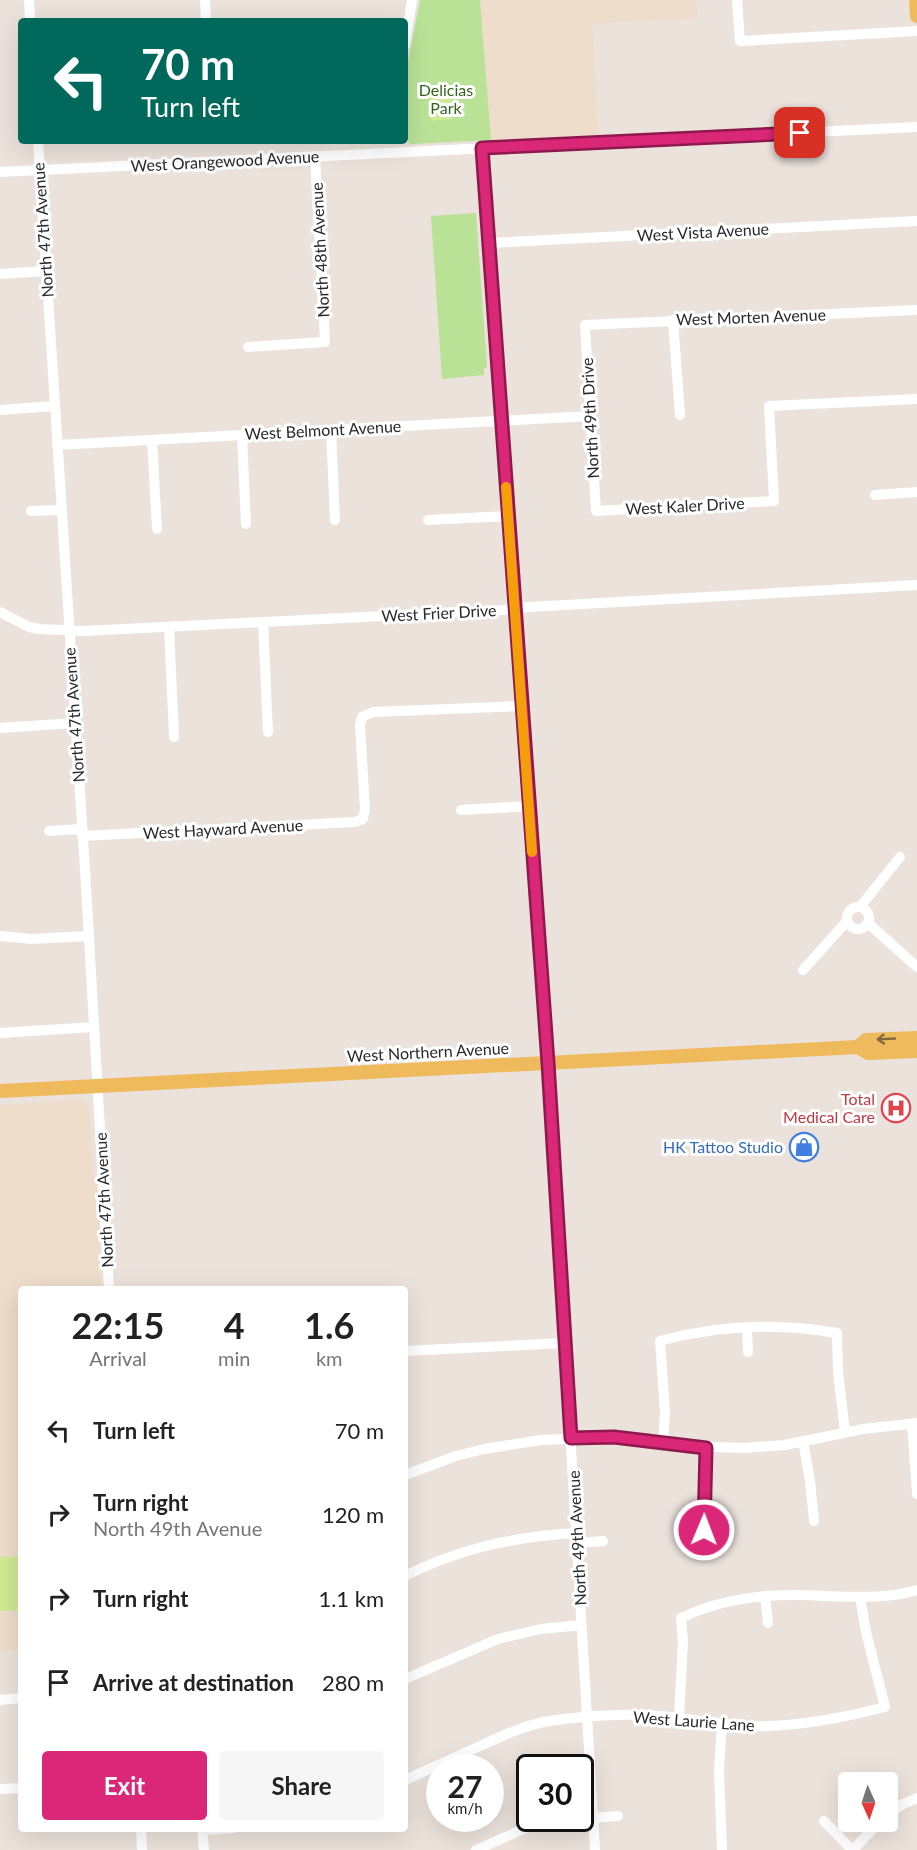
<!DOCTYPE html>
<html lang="en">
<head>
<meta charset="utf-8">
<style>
  :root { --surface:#fff; --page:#f6f6f6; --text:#222; --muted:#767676; --accent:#db2777 }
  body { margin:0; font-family:Lato,sans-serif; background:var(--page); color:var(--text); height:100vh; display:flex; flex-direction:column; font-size:22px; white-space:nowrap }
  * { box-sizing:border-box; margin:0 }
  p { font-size:20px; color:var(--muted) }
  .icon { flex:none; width:33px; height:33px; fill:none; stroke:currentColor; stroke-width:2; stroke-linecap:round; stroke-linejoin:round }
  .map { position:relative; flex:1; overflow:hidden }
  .details { position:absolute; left:18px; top:1286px; width:390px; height:546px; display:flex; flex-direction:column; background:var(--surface); border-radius:6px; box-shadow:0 6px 24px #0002 }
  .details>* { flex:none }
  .guide { position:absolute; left:18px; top:18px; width:390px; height:126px; border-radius:6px; box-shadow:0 6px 24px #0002; background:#00695c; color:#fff; overflow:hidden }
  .needle { width:39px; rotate:177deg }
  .buttons { position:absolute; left:838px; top:1772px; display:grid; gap:12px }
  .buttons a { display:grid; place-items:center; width:60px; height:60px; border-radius:6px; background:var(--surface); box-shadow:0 6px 24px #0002; font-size:30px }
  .speed { position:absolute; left:426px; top:1754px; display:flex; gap:12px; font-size:30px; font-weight:700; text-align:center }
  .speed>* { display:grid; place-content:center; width:78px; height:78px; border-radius:50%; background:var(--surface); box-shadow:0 6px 24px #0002; line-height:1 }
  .speed small { font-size:15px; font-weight:400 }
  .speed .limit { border:3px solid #111; border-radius:9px; background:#fff; color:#111 }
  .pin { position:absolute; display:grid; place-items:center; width:51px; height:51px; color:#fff; margin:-26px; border-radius:12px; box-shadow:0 3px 9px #0006 }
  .me { position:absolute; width:66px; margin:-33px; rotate:1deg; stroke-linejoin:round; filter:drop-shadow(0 0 4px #0008) }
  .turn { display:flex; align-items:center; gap:21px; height:126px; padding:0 24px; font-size:27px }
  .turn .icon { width:78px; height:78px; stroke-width:2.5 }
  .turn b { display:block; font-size:42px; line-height:51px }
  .eta { display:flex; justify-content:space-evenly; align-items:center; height:102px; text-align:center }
  .eta b { font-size:36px; font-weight:700; line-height:42px }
  .cta { display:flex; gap:12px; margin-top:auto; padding:12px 24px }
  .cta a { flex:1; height:69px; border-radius:6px; background:var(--accent); color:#fff; font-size:24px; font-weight:700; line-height:69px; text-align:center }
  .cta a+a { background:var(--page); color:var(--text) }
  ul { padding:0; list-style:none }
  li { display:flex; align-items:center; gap:18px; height:84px; padding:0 24px }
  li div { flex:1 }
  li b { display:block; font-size:22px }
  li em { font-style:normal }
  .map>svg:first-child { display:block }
  .education { fill:#edddca }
  .green { fill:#bae297 }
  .pitch { fill:#d0e993 }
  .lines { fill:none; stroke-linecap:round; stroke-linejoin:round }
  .minor { stroke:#fff; stroke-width:10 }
  .major { stroke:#efba5c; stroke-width:14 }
  .oneway { stroke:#826a40 }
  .route-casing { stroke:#8e194d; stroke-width:15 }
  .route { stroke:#db2777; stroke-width:10 }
  .slow { stroke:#f59e0b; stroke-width:10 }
  .labels { text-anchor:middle; stroke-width:6; stroke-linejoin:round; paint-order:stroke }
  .park-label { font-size:16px; fill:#33651a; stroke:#fff }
  .street-label { font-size:16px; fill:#292929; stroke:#fff }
  .health-label { font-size:16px; fill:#be3a42; stroke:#fff; text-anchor:end }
  .shop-label { font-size:16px; fill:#366cbe; stroke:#fff; text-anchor:end }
</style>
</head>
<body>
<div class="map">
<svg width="917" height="1850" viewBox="0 0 917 1850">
  <rect width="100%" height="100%" fill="#ebe2db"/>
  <g class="education">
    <path d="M480,0H696L697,18L592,24L598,137L491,140Z"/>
    <path d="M77,1100L87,1103L89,1108L93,1176L97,1191L101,1288H21V1650L0,1651V1105Z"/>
  </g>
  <g class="green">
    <path d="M420,0H480L491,140L413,144H410L408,141L405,92L407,67Z"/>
    <path d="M476,213L487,368H484V375L442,379L431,216Z"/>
  </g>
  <g class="pitch">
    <path d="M450,86L452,119L431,121L429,88Z"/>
    <path d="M21,1556V1610L0,1611V1557Z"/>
  </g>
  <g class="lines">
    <g class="minor">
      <path d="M29,0L30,21"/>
      <path d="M205,0L206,21"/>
      <path d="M737,0L740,41L917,31"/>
      <path d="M405,45L412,0"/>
      <path d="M38,141L86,885L109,1288"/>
      <path d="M482,149L548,1063L595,1850"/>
      <path d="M0,172L917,127"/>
      <path d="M489,243L917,221"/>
      <path d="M0,274L46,271"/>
      <path d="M917,310L585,325L596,511L774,501L769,406L917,399"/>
      <path d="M673,320L680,415"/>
      <path d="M248,347L325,342L315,157"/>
      <path d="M0,410L54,406"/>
      <path d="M331,430L335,520"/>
      <path d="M242,435L246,524"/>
      <path d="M152,440L157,529"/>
      <path d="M57,445L590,416"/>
      <path d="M875,495L917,492"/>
      <path d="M31,511L61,510"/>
      <path d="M428,520L508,516"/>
      <path d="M0,612L29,627L39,629L84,631L502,610L529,607L917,585"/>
      <path d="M263,622L268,732"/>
      <path d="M169,627L174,737"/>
      <path d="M0,728L74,723"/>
      <path d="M461,810L529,806"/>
      <path d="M49,831L81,829"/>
      <path d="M82,836L355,822L363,819L365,810L360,725L362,717L373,712L522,706"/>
      <circle cx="858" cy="918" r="11"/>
      <path d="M860,907L900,857"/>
      <path d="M868,923L917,967"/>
      <path d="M0,936L31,939L89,936"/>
      <path d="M803,970L847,921"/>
      <path d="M0,1033L94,1027"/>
      <path d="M747,1327L748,1352"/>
      <path d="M405,1351L565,1343"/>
      <path d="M912,1424L917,1494"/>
      <path d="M803,1441L810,1481L814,1521"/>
      <path d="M663,1443L665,1413L660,1341C718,1325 778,1323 837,1333L838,1372L845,1432"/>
      <path d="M405,1475L456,1456L484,1449L541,1440L614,1437L682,1446L744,1448L785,1445L863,1429L917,1423"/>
      <path d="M704,1530L706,1448"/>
      <path d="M577,1543L603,1541"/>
      <path d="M405,1576C458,1549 517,1536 576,1533"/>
      <path d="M765,1596L768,1623"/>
      <path d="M405,1679L498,1639L541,1629L582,1625"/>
      <path d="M0,1700L21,1698"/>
      <path d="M679,1717L683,1641L681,1618C726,1596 776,1593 825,1596C857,1597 887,1599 917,1590"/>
      <path d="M722,1724L719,1770L722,1850"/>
      <path d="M405,1780C430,1769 455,1757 480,1746C502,1736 525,1725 549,1721C584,1716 623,1713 658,1716C687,1718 716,1724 745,1726C792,1728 839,1719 885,1707L866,1632L860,1597"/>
      <path d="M0,1789L21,1788"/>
      <path d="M888,1814L903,1804L917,1798"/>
      <path d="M593,1818L618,1816"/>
      <path d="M824,1821L852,1850"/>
      <path d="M141,1828L142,1850"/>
      <path d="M202,1828L204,1850"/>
      <path d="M202,1830L234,1828"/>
      <path d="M476,1850L548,1818"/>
      <path d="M853,1850L880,1821"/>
    </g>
    <g class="major">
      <path d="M916,0L917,16"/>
      <path d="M858,1047L866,1040L917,1038"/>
      <path d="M0,1091L858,1047L868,1053L917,1051"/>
    </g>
  </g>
  <defs><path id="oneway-shaft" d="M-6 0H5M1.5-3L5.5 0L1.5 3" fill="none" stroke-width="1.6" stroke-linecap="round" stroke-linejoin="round" transform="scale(1.5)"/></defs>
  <use class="oneway" href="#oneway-shaft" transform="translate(886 1039) rotate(177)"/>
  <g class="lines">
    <g class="route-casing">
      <path id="route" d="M704,1530L706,1448L614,1437L571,1438L548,1063L482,148L800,133"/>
    </g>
    <use href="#route" class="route"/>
    <path class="slow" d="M506,487L532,852"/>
  </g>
  <defs>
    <g id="hospital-ring" transform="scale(1.5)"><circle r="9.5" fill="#fff" stroke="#e0444e" stroke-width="1.5"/><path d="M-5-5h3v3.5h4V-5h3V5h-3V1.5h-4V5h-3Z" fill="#e0444e"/></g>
    <g id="shop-ring" transform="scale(1.5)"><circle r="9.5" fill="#fff" stroke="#3f7fe0" stroke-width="1.5"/><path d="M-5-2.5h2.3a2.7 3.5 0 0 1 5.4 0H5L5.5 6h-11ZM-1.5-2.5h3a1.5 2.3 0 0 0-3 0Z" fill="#3f7fe0"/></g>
  </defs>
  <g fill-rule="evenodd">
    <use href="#hospital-ring" x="896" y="1108"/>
    <use href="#shop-ring" x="804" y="1147"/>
  </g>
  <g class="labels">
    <g class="park-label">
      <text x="446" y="96">Delicias<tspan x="446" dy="18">Park</tspan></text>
    </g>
    <g class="street-label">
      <text transform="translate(225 161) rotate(-3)" y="6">West Orangewood Avenue</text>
      <text transform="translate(43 230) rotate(-94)" y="6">North 47th Avenue</text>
      <text transform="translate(703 232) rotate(-3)" y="6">West Vista Avenue</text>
      <text transform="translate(320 250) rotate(-93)" y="6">North 48th Avenue</text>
      <text transform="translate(751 317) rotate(-2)" y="6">West Morten Avenue</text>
      <text transform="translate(590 418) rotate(-93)" y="6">North 49th Drive</text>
      <text transform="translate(323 430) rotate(-3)" y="6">West Belmont Avenue</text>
      <text transform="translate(685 506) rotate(-3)" y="6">West Kaler Drive</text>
      <text transform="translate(439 613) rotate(-3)" y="6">West Frier Drive</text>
      <text transform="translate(74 715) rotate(-94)" y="6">North 47th Avenue</text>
      <text transform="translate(223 829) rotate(-3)" y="6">West Hayward Avenue</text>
      <text transform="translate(428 1052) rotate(-3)" y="6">West Northern Avenue</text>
      <text transform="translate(104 1200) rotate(-93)" y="6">North 47th Avenue</text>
      <text transform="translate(577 1538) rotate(-93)" y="6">North 49th Avenue</text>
      <text transform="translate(694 1721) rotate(4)" y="6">West Laurie Lane</text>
    </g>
    <g class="health-label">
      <text x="875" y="1105">Total<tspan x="875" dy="18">Medical Care</tspan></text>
    </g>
    <g class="shop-label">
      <text x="783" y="1153">HK Tattoo Studio</text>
    </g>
  </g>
</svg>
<div class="buttons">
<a><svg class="needle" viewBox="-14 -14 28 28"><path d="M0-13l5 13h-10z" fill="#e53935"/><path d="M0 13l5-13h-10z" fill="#767676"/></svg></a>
</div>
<div class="speed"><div>27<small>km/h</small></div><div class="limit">30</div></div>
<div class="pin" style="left:800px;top:133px;background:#d93025"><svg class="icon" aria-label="arrive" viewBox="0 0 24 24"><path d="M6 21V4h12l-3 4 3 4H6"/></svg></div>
<svg class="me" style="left:704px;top:1530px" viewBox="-20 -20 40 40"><circle r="17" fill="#db2777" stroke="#fff" stroke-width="3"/><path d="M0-11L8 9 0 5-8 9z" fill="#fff"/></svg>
<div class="guide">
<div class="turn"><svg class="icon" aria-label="left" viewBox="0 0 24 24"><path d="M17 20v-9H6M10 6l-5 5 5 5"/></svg><div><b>70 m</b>Turn left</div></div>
</div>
<section class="details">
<div class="eta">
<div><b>22:15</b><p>Arrival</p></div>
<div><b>4</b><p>min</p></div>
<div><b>1.6</b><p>km</p></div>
</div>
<ul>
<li><svg class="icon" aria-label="left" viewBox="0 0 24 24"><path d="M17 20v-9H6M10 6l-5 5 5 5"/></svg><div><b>Turn left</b></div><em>70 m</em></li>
<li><svg class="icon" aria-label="right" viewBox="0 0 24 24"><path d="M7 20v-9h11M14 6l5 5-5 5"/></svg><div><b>Turn right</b><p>North 49th Avenue</p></div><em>120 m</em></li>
<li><svg class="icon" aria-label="right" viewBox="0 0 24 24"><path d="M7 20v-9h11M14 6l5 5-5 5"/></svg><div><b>Turn right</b></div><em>1.1 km</em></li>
<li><svg class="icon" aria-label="arrive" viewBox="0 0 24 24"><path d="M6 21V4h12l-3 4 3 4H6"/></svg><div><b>Arrive at destination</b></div><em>280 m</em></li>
</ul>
<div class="cta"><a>Exit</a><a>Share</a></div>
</section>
</div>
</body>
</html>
